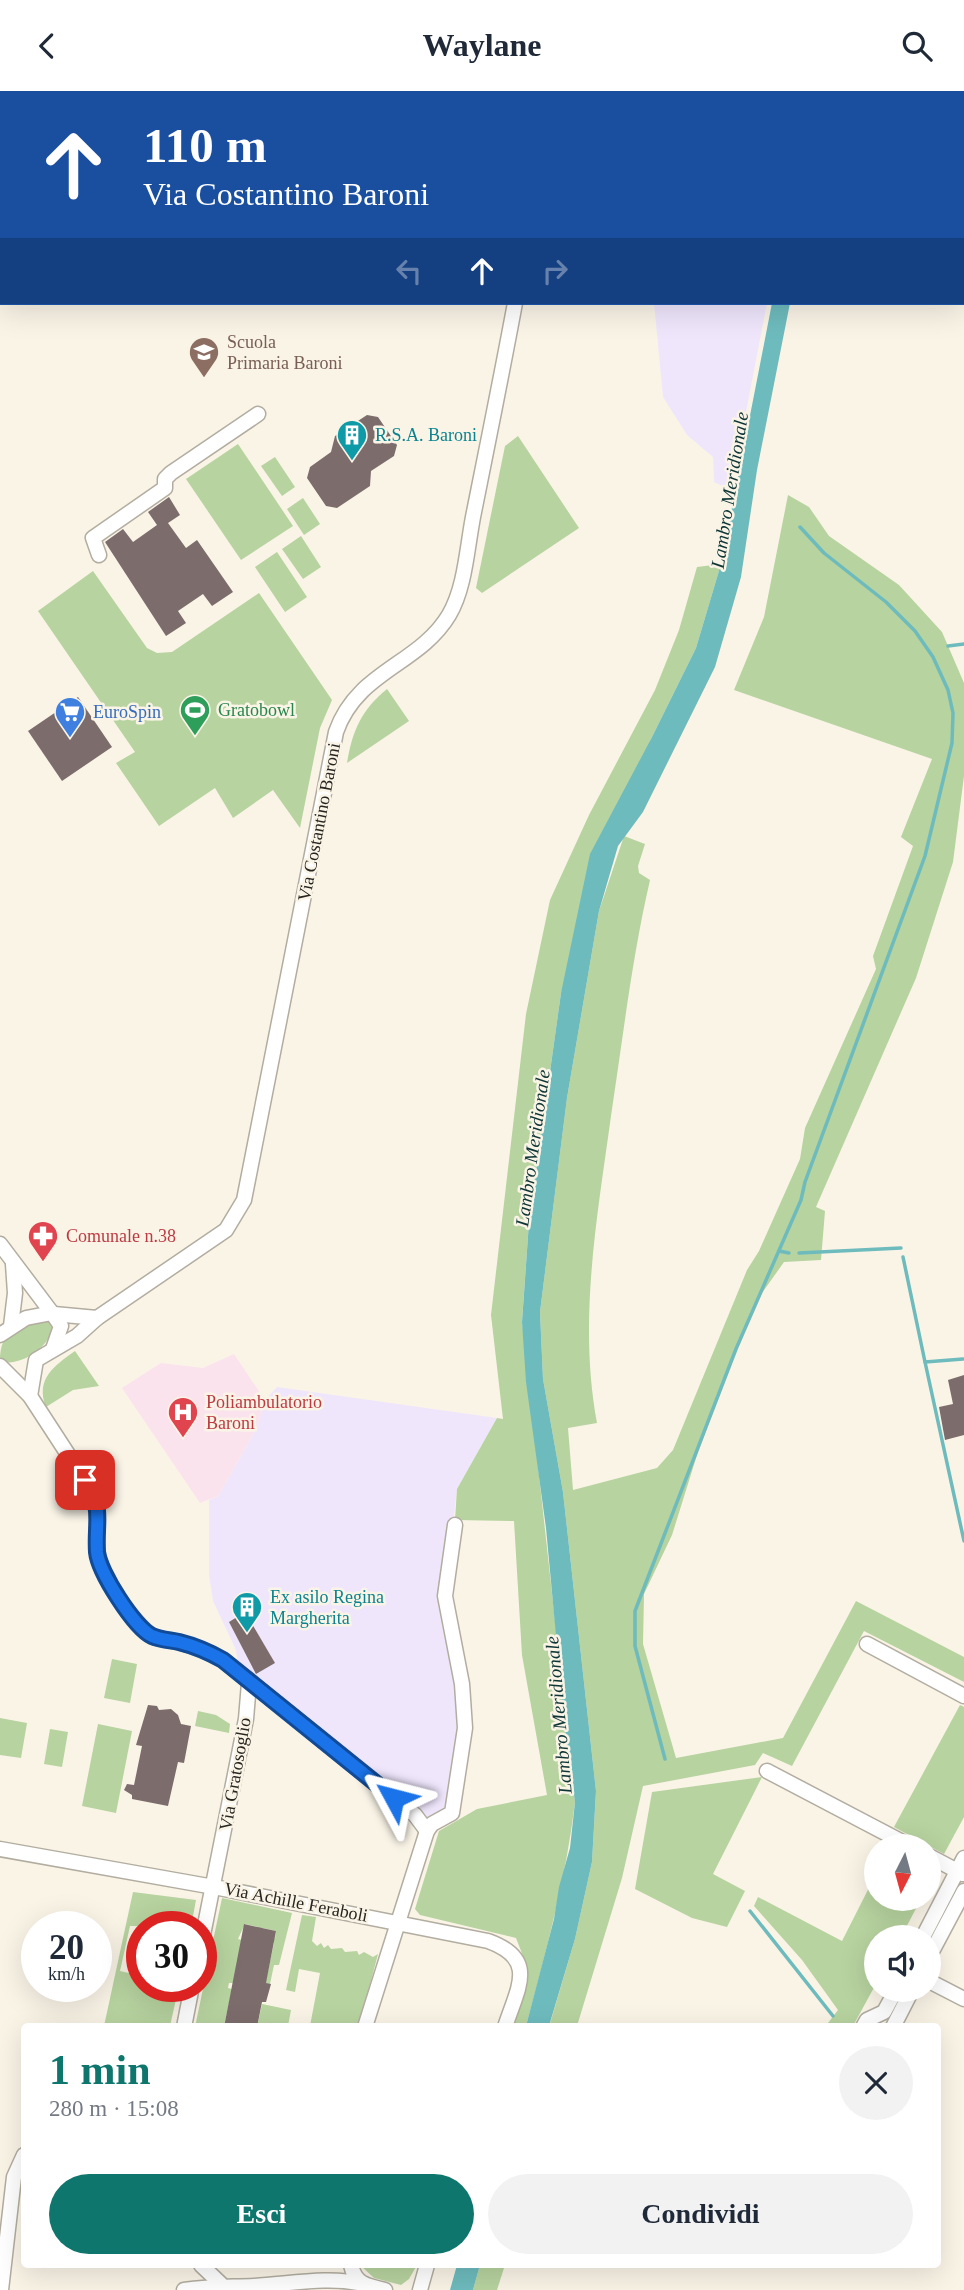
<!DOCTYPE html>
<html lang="it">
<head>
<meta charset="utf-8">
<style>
  :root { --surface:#fff; --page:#f2f2f3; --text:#1f2937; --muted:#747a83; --accent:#0f766e }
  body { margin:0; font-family:"Times New Roman",serif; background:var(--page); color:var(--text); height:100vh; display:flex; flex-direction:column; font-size:26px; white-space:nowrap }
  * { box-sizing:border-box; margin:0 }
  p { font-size:23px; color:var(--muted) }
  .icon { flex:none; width:38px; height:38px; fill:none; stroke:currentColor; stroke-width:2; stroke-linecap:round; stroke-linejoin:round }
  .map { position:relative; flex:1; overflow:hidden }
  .drawer { position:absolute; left:21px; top:1932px; width:920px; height:245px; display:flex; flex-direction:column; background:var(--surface); border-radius:7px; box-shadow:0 7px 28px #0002 }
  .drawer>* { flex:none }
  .guide { position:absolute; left:0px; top:0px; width:964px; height:214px; box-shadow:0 7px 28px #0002; background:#1a4fa0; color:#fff; overflow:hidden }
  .needle { width:46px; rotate:186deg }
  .tools { position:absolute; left:864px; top:1743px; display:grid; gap:14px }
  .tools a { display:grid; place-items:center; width:77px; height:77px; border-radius:50%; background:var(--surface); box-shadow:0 7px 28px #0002; font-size:35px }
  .speed { position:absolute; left:21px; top:1820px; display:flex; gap:14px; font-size:35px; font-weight:700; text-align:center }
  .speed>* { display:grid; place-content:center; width:91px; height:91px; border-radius:50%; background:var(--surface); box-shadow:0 7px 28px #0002; line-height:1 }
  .speed small { font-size:18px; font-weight:400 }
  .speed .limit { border:10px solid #d22; background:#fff; color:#111 }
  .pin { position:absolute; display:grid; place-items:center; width:60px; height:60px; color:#fff; margin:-30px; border-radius:14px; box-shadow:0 4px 10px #0006 }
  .me { position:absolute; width:77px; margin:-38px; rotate:308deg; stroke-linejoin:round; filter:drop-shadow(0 0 5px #0008) }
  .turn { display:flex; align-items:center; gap:24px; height:147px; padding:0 28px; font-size:32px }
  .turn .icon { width:91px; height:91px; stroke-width:2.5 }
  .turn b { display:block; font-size:49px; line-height:60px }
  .lanes { display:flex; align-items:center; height:66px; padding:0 28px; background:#0003; justify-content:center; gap:35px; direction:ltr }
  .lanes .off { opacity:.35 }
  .round { display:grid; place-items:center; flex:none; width:74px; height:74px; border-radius:37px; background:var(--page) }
  .summary { display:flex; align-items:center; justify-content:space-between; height:119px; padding:0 28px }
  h1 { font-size:42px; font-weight:800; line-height:52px; color:var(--accent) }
  .primary-button { display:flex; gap:14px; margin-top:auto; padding:14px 28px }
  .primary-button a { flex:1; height:80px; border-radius:42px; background:var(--accent); color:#fff; font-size:28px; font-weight:800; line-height:80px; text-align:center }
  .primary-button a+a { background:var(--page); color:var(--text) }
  header { display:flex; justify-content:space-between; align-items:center; height:91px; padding:0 28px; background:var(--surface); font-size:32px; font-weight:800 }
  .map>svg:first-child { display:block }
  .industrial { fill:#efe6fc }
  .medical { fill:#fbe3ee }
  .green { fill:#b7d39f }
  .water { fill:#6ebbbd }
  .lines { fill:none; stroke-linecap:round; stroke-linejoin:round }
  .stream { stroke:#6ebbbd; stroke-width:3.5 }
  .building { fill:#7c6d6c }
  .minor-casing { stroke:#b2ada0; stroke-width:17 }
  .minor { stroke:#fff; stroke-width:14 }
  .route-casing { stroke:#114b97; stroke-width:18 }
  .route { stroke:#1a73e8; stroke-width:12 }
  .labels { text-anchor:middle; stroke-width:5; stroke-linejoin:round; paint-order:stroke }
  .education-label { font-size:18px; fill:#785e54; stroke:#faf4e7; text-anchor:start }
  .culture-label { font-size:18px; fill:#0d838f; stroke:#faf4e7; text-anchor:start }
  .leisure-label { font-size:18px; fill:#27864d; stroke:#faf4e7; text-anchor:start }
  .shop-label { font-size:18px; fill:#366cbe; stroke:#faf4e7; text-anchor:start }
  .street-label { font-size:18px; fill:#282621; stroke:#faf4e7 }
  .health-label { font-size:18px; fill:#be3a42; stroke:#faf4e7; text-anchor:start }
  .water-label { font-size:19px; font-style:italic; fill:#0f3637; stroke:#faf4e7 }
</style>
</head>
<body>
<header><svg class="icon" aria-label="back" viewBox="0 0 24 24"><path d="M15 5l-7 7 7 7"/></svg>Waylane<svg class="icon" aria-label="search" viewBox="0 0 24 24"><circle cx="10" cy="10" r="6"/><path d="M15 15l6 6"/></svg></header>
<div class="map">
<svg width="964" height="2199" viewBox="0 0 964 2199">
  <rect width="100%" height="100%" fill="#faf4e7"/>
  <g class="industrial">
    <path d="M654,212H767L731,399L714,391L713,366L687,344L663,306Z"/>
    <path d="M277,1296L497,1327L457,1398L445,1505L462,1593L452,1722L432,1733L238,1572L236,1559L213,1510L209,1484V1409L218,1405L256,1338L265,1309Z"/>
  </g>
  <path class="medical" d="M234,1263L265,1309L256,1338L218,1405L200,1412L122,1297L161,1272L203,1277Z"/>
  <g class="green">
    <path d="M518,345L579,437L482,502L476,497L505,355Z"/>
    <path d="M238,353L293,435L241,469L186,388Z"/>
    <path d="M275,366L295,396L282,405L261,375Z"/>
    <path d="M788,404L809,416L829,445L899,494L942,541L964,592V685L953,771L916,887L816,1116L825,1120L821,1169L784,1171L762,1202L736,1258L697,1364L672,1444L644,1503L643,1553L676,1667L783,1647L856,1510L964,1566V1591L864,1540L792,1675L763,1662L755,1674L643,1695L622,1787L577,1935L549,1936L575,1848L592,1771L596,1700L563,1401L543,1288L540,1221L567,1007L599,820L624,745L645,753L638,775L639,782L650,789C632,867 623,946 611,1025C597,1127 578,1230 597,1332L568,1337L573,1399L657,1377L673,1359L747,1179L759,1160L800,1068L805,1037L876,878L873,865L913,755L901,746L932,668L734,599L764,526Z"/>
    <path d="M303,407L320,433L304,444L287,418Z"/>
    <path d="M301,445L321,476L303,488L282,458Z"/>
    <path d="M277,461L307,506L285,521L255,476Z"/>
    <path d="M721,473L696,557L651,648L561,902L529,1131L522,1230L575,1711C566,1787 546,1861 526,1935H512L523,1886V1865L516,1847L420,1824L415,1818L439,1740L477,1718L547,1704L522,1564L514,1430L455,1429L457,1398L497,1327L503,1328L491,1224L526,923L550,809L589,724L655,599L679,539L697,476Z"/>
    <path d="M93,480L147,557L157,562L172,561L259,502L332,609L320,637L300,737L273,699L233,727L215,697L159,735L116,672L135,661L38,520Z"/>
    <path d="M387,598L409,630L347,672C352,641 361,619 387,598Z"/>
    <path d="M47,1228L52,1236C51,1256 19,1277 0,1270C0,1237 19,1236 47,1228Z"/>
    <path d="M75,1260L99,1295L73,1299L46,1316C35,1288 54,1275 75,1260Z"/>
    <path d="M112,1568L137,1573L130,1612L104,1607Z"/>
    <path d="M960,1614L964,1616V1726L944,1763L894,1736Z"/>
    <path d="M198,1620L216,1624L230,1633L229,1642L195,1635Z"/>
    <path d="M0,1627L27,1632L21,1667L0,1664Z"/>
    <path d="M98,1633L132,1640L116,1722L82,1715Z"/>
    <path d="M50,1638L68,1641L62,1676L44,1673Z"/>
    <path d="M762,1686L713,1783L745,1800L727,1836L692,1827L635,1798L652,1701Z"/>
    <path d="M877,1781V1808H921L901,1846H877V1891L853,1935H830L828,1932L838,1919L802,1869L754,1815L758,1806L842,1850Z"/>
    <path d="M133,1801L196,1809L191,1836L130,1835L120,1880L142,1885V1895H179L170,1935H104Z"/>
    <path d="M222,1807L292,1822L279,1874H274L270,1893L262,1892L266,1889L274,1852L271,1846L275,1847L276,1840L263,1837L257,1840L258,1836L245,1833L238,1848L250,1851L233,1892H229L228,1897L232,1898L224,1935L195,1936Z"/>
    <path d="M302,1824L316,1826L312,1850L317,1855L321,1852L324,1857L328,1854L331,1858L342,1857L345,1861L357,1860L359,1864L364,1861L373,1866L378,1863L359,1935H310L320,1882L299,1878L295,1901L286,1899Z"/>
    <path d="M262,1913L291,1919L288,1935L257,1936Z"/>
    <path d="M360,2174H417L409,2188L401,2194L374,2187Z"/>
    <path d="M480,2174H505L497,2199H473Z"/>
  </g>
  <g class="water">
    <path d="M772,212H790L757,379L741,486L715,576L643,721L618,755L599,820L567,1007L540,1221L543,1288L563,1401L596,1700L592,1771L575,1848L549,1935H526L554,1828L559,1796L570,1757L575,1711L563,1620L546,1437L526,1291L522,1231L529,1131L561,902L590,763L651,648L696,557L721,473Z"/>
    <path d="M457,2174H480L473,2199H450Z"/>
  </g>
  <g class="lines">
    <g class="stream">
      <path d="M948,555L964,553"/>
      <path d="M779,1160L789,1162"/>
      <path d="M799,1162L901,1157"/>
      <path d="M903,1166L925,1271L963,1268"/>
      <path d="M925,1271L964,1450"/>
      <path d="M665,1668L635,1555V1520L736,1258L801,1109L805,1091L925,765L952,652L953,622L948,599L933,566L915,540L886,511L824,462L800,436"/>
      <path d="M750,1820L833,1925"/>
    </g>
  </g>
  <g class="building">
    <path d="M367,324L378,326L397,354L394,365L371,380L370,395L337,417L326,415L307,387L310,376L331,361L335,345Z"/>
    <path d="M169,406L180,424L168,432L186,457L197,449L233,501L212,515L203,503L178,520L186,532L166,545L105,451L123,438L133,451L157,434L148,421Z"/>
    <path d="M78,606L112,656L62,690L28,640Z"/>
    <path d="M964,1284V1344L945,1349L939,1316L953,1313L948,1289Z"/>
    <path d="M245,1521L275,1572L256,1583L229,1531Z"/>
    <path d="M148,1614L157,1615L159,1619L171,1618L178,1624L181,1633L191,1635L184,1672L178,1671L168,1715L132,1708V1704L124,1699L127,1693L134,1694L142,1655L136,1654Z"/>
    <path d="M244,1833L276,1840L266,1892L271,1893L266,1911H262L257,1936H224Z"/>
  </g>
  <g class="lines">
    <g class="minor-casing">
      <g id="minor">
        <path d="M462,0L463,2"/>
        <path d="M958,0L964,1"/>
        <path d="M153,2L155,0"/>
        <path d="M0,100L2,99"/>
        <path d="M99,464L93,447L165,397V388L171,382L258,323"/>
        <path d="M0,1153L52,1222"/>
        <path d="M54,1223L97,1227"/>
        <path d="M11,1235L15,1202L13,1173"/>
        <path d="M0,1244L26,1227L52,1222L61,1235L53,1258"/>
        <path d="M0,1275L30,1305L95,1405C101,1425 94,1444 98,1464C101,1484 134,1535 151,1545C160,1549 169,1549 178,1551C194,1555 209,1561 223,1569L415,1724L427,1740"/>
        <path d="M30,1305L36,1269L77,1245L97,1227L226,1139L244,1109L336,641C357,580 419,574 449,524C466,495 467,454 474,421C488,351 502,282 515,212"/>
        <path d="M867,1553L964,1605"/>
        <path d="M767,1680L910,1755"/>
        <path d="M0,1758L214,1796L488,1850C538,1868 518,1896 505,1936"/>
        <path d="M929,1765L963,1783"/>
        <path d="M923,1846L964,1767"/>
        <path d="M201,1854L246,1628L249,1592"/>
        <path d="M929,1866L964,1800"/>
        <path d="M929,1890L964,1908"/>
        <path d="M184,1936L192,1895"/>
        <path d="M365,1936L427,1740L432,1733L452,1722L465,1637L462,1593L445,1505L455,1434"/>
        <path d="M863,1936L867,1929L884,1921L896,1899"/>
        <path d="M893,1936L912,1899"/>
        <path d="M201,2174L221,2193"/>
        <path d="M351,2174C355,2193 367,2195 385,2199"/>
        <path d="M1,2199L14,2086L24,2064"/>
        <path d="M184,2199C210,2195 228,2196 254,2195C290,2193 328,2185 363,2193"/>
        <path d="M420,2199L427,2174"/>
      </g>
    </g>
    <use href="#minor" class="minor"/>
  </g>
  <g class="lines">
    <g class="route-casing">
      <path id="route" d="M85,1389C104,1418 95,1430 97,1461C99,1481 134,1536 152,1545C161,1549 170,1549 179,1551C195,1555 209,1561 223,1569L394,1707"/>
    </g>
    <use href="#route" class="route"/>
  </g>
  <defs>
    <g id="school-pin" transform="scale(1.575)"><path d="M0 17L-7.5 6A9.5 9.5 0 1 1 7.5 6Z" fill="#8d6e63" stroke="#faf4e7"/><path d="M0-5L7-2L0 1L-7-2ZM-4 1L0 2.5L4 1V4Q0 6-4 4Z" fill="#fff"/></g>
    <g id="building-pin" transform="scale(1.575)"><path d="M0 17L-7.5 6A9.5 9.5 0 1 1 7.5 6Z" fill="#0f9aa8" stroke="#faf4e7"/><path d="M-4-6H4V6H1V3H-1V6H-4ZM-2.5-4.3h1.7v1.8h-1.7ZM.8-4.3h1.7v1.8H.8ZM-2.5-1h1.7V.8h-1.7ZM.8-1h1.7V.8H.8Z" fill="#fff"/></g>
    <g id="stadium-pin" transform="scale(1.575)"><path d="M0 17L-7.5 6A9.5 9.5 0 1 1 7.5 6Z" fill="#2e9e5b" stroke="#faf4e7"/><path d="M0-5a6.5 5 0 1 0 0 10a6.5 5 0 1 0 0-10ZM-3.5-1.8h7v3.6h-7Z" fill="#fff"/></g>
    <g id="supermarket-pin" transform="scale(1.575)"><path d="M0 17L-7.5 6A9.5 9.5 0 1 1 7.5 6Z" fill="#3f7fe0" stroke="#faf4e7"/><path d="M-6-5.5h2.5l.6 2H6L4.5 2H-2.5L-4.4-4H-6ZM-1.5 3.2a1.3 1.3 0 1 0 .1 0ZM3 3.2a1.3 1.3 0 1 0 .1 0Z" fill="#fff"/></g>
    <g id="pharmacy-pin" transform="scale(1.575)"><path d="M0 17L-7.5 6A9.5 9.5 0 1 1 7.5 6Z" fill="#e0444e" stroke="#faf4e7"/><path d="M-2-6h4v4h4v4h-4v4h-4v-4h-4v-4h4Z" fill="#fff"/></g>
    <g id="hospital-pin" transform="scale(1.575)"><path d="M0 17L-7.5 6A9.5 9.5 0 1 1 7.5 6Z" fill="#e0444e" stroke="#faf4e7"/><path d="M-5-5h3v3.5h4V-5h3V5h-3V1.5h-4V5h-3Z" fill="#fff"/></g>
  </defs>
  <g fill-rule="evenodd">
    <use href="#school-pin" x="204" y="261"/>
    <use href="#building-pin" x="352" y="344"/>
    <use href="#stadium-pin" x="195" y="619"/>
    <use href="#supermarket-pin" x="70" y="621"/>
    <use href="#pharmacy-pin" x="43" y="1145"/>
    <use href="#hospital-pin" x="183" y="1321"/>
    <use href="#building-pin" x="247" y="1516"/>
  </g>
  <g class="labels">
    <g class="education-label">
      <text x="227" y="257">Scuola<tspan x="227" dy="21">Primaria Baroni</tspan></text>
    </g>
    <g class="culture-label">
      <text x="375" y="350">R.S.A. Baroni</text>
      <text x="270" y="1512">Ex asilo Regina<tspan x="270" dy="21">Margherita</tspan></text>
    </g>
    <g class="leisure-label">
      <text x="218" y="625">Gratobowl</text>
    </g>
    <g class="shop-label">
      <text x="93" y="627">EuroSpin</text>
    </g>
    <g class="street-label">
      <text transform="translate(319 731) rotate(-79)" y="6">Via Costantino Baroni</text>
      <text transform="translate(235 1683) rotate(-80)" y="6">Via Gratosoglio</text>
      <text transform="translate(296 1811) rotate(11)" y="6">Via Achille Feraboli</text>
    </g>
    <g class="health-label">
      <text x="66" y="1151">Comunale n.38</text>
      <text x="206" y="1317">Poliambulatorio<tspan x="206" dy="21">Baroni</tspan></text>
    </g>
    <g class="water-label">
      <text transform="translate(729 399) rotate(-81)" y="7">Lambro Meridionale</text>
      <text transform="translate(532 1057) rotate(-82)" y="7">Lambro Meridionale</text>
      <text transform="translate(558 1624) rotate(-95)" y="7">Lambro Meridionale</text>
    </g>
  </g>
</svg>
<div class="tools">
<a><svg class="needle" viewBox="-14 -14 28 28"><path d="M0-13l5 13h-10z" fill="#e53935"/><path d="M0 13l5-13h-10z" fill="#747a83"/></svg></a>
<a><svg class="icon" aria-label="sound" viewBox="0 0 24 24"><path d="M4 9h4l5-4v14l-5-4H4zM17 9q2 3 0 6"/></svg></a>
</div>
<div class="speed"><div>20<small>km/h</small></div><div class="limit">30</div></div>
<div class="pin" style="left:85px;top:1389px;background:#d93025"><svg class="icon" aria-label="arrive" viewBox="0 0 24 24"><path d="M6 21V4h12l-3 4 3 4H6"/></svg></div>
<svg class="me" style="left:394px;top:1707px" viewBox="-20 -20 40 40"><path d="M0-17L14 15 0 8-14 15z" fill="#1a73e8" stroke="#fff" stroke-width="4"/></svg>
<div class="guide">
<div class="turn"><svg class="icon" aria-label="ahead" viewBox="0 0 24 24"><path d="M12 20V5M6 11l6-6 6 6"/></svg><div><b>110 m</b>Via Costantino Baroni</div></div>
<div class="lanes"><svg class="icon off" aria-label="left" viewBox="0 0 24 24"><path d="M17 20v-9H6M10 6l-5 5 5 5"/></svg><svg class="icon" aria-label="ahead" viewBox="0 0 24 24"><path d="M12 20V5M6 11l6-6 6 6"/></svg><svg class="icon off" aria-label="right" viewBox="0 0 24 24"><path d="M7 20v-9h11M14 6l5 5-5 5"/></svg></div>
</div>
<section class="drawer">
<div class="summary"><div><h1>1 min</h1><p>280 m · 15:08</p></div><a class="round"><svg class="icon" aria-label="close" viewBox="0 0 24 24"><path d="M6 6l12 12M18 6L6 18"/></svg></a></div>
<div class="primary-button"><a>Esci</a><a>Condividi</a></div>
</section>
</div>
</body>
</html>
